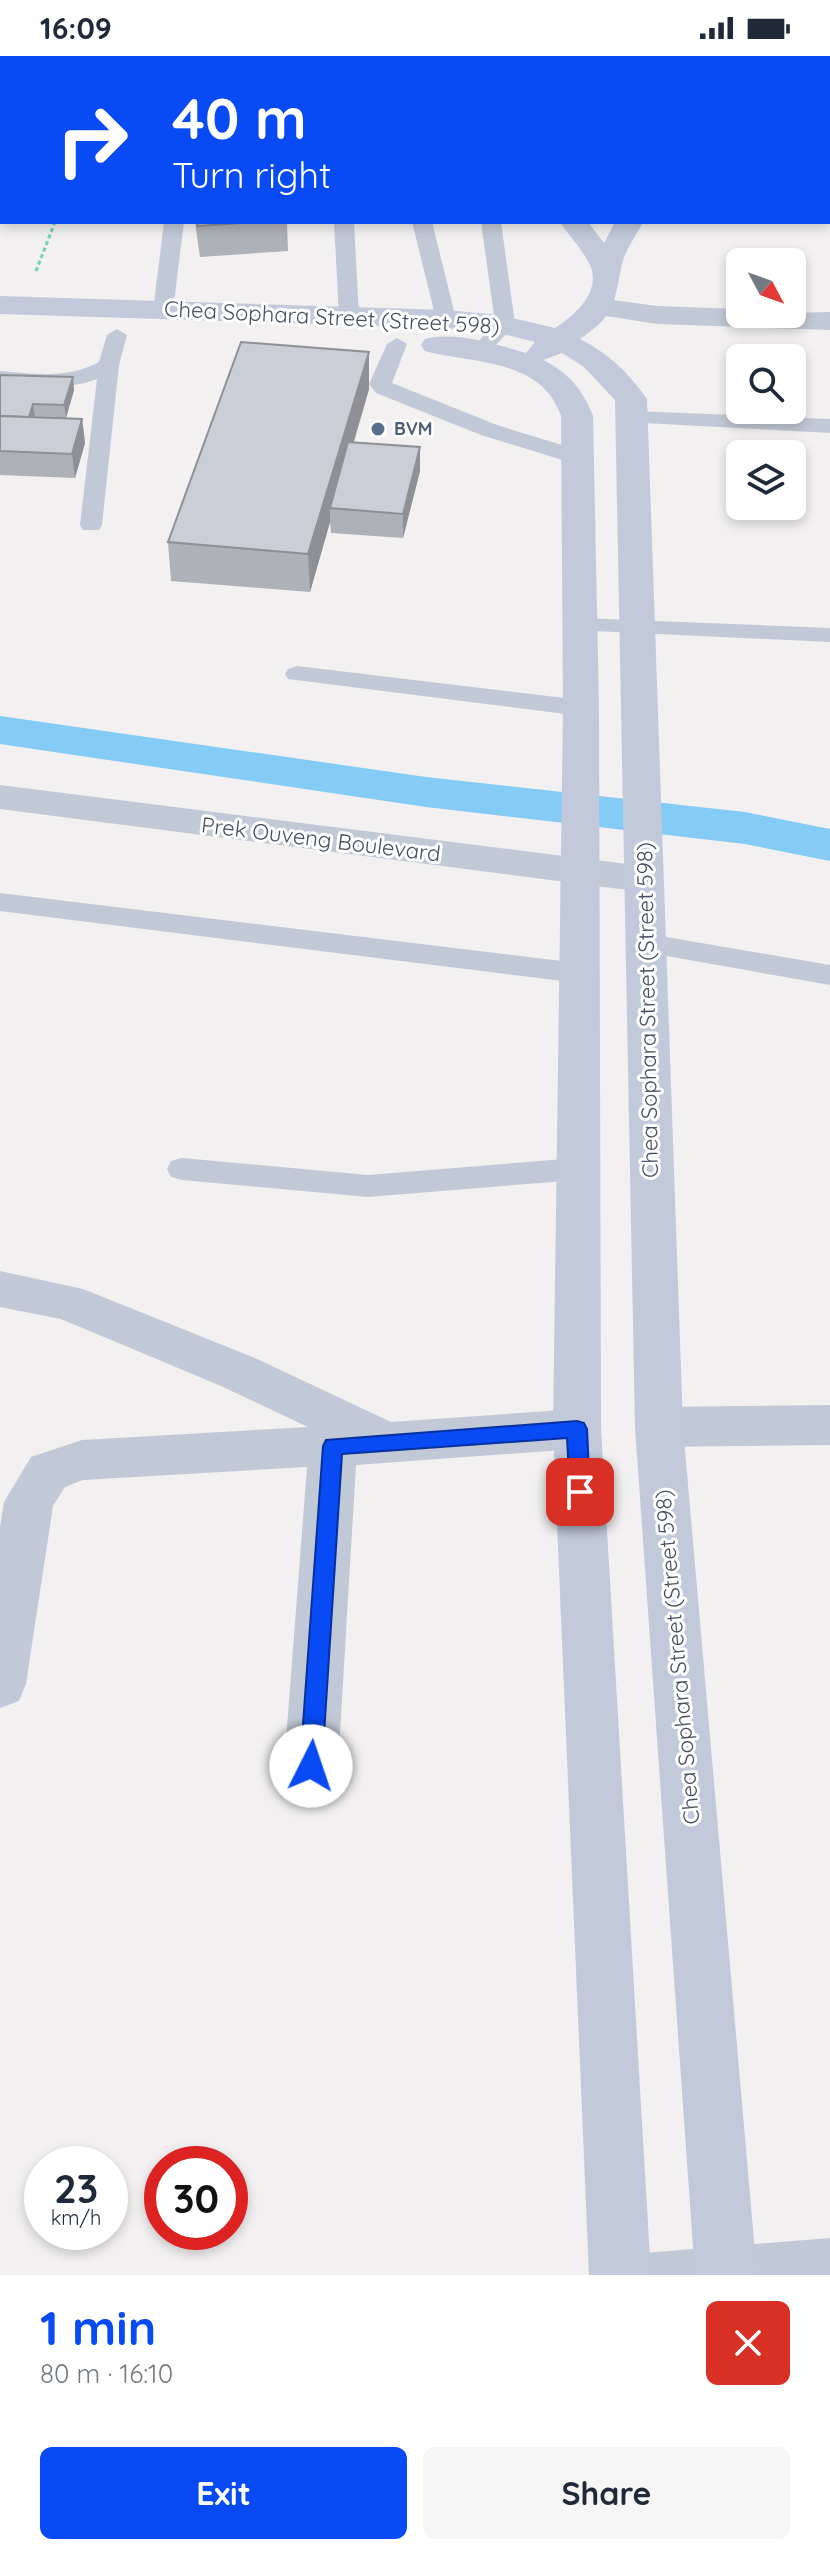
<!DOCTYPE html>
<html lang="en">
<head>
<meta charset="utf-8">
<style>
  :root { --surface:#fff; --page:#f6f6f7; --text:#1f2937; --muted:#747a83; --accent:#084af4 }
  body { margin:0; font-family:Quicksand,sans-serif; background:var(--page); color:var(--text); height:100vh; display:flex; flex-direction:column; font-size:30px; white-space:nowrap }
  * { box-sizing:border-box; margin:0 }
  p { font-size:26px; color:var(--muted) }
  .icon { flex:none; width:44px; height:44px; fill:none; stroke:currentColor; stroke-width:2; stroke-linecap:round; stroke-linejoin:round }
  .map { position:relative; height:2219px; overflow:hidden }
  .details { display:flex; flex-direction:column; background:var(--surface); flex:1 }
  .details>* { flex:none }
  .banner { position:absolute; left:0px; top:0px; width:830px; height:168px; box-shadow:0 4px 12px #0003; background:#084af4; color:#fff; overflow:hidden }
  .needle { width:52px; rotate:131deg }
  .buttons { position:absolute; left:726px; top:192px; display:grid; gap:16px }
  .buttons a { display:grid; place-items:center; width:80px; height:80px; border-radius:12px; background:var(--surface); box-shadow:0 4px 12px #0003; font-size:40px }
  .speed { position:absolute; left:24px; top:2090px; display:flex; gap:16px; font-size:40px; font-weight:700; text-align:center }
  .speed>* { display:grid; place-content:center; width:104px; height:104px; border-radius:50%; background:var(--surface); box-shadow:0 4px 12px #0003; line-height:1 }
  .speed small { font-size:20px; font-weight:400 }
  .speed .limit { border:12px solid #d22; background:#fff; color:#111 }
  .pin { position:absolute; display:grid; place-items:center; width:68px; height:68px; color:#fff; margin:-34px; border-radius:16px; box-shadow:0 4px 12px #0006 }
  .me { position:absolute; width:88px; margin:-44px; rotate:4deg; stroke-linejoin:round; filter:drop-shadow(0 0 6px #0008) }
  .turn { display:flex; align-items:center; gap:28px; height:168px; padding:0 40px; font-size:36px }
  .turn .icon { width:104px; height:104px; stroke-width:2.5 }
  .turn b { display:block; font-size:56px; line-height:68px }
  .round { display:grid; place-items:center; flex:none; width:84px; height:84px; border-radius:12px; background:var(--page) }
  .head { display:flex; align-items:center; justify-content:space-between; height:136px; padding:0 40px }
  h1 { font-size:48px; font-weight:800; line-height:60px; color:var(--accent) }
  .button { display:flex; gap:16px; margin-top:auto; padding:16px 40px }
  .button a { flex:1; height:92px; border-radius:12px; background:var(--accent); color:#fff; font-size:32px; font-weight:800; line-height:92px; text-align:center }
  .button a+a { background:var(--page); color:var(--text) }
  .status { display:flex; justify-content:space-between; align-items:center; height:56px; padding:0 40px; background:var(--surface); direction:ltr }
  .status svg { height:22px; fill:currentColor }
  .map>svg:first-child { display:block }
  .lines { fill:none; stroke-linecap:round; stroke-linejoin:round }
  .canal { fill:#84cbf5; fill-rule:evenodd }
  .path { stroke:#6fd5b3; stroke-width:3; stroke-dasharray:4 3; stroke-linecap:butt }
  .lane { fill:#c2c9d6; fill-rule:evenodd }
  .street { fill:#c2c9d6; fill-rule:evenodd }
  .secondary { fill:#c1c9da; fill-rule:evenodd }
  .wall { fill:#afb1b8 }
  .shaded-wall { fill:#8e9096 }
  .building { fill:#cbced6; stroke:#8e9096; stroke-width:2 }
  .route { fill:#084af4; stroke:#05309f; stroke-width:2 }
  .service-dot { fill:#5c6f8a; stroke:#fff; stroke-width:3 }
  .labels { text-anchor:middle; stroke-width:6; stroke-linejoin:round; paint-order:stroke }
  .far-service-label { font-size:18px; font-weight:bold; fill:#4e5e75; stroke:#fff; text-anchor:start }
  .street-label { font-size:22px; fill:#464f5f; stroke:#fff }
</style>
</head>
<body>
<div class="status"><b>16:09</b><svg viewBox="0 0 49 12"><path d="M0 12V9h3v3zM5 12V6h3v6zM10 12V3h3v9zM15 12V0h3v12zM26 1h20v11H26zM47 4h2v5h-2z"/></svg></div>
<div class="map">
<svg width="830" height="2219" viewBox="0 0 830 2219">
  <rect width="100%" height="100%" fill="#f2f0f0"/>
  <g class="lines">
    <path class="canal" d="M0,660L426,721L745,756L830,773V805L745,788L426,751L0,688Z"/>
    <path class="path" d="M36,215L55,166"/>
    <g class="lane">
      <path d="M298,0H317L319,2H298Z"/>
      <path d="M164,166H184L173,254L163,260L153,254Z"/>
      <path d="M334,166H354L359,260L349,266L339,260Z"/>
      <path d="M412,166H432L456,263L453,267L446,269L436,263Z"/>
      <path d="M481,166H501L515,268L488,298L481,300L471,294L495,267Z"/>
      <path d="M117,273L127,279L119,309L102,469L99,474H83L80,469L97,323C65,335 33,330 0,327V315C35,318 68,323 99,306L107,279Z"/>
      <path d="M397,282L407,288L392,327L497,369L585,396L588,401L577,408L569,406L481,379L376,337L369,328L387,288Z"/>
      <path d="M634,355L830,363V377L626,366L623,361L626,356Z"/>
      <path d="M580,562L830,572V586L572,574L568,569L572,564Z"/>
      <path d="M297,610L581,644L590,647L593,652L590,657L581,660L288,623L285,618L288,613Z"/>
      <path d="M0,837L578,907L588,910L592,917L588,924L578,927L0,855Z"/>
      <path d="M643,877L830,909V929L633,894L629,887L633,880Z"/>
      <path d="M182,1102L368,1119L577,1102L588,1105L592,1113L588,1121L577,1124L368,1141L182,1124L171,1121L167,1113L171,1105Z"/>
      <path d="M830,2182V2219H610L616,2204L631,2198Z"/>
    </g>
    <g class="street">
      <path d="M598,242L657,250L740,253V258L830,256V274L657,268L587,257L583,251L587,245Z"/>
      <path d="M0,729L643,810L657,814L663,823L657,832L643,836L0,753Z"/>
      <path d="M0,1215L83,1233L255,1302L391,1366L577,1353L594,1359L601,1373L594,1387L577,1393L356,1409L338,1710L330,1728L311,1735L292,1728L284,1710L307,1411L83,1424L65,1431L53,1450L26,1628L19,1645L0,1652V1471L4,1446L31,1401L82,1384L308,1371L221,1330L61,1263L0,1251Z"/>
      <path d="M830,1349V1389L659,1391L642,1385L635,1371L642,1357L659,1351Z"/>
    </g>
    <g class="secondary">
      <rect x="547" y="0" width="26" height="2"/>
      <path d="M599,0H625L626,2H600Z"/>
      <path d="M560,166H588L604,187L615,166H643C636,180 623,197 621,213C613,250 615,259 580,283C608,297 629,317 647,343L683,1371L757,2219H695L635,1371L615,344L584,311L562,297L543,304C568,316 583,334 593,360L599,652L601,1373L651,2219H589L553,1373L563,652L561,360C541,302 474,308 425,295L421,289L425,283C457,275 495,288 526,297L535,286L499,277L446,272L0,258V240L446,254L499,259L555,272C574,260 602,236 590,209C583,194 569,180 560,166Z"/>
    </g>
  </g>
  <g class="wall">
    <path d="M695,0H830V86H828V2H695Z"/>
    <path d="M195,166H287L288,195L200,201Z"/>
    <path d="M0,319L74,334L66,362L82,363L85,387L75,422L0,419Z"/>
    <path d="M369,333L354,386L420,391V415L403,482L331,477L330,466L310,536L171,525L168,486Z"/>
  </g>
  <g class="shaded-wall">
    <path d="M369,296V333L334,453L330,452V466L310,536L308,498Z"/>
    <path d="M73,321L74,334L66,362L64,349Z"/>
    <path d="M33,348L35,361L26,372Z"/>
    <path d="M82,363L85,387L75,422L72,398Z"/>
    <path d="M420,391V415L403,482V458Z"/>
  </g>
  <g class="building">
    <path d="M696,0H830V55H828V2H696Z"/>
    <path d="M197,166H255L198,170Z"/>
    <path d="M241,286L369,296L308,498L168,486Z"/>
    <path d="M0,319L73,321L64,349L33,348L29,361L0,360Z"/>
    <path d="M0,360L82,363L72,398L0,395Z"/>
    <path d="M348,386L420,391L403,458L330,452Z"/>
  </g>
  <path class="route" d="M577,1365L584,1367L587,1373L590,1436L587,1442L580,1444L573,1442L570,1436L567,1382L342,1398L322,1710L319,1717L311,1720L303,1717L300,1710L323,1390L326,1384Z"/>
  <circle class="service-dot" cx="378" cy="373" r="8"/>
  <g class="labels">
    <g class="far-service-label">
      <text x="394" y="379">BVM</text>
    </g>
    <g class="street-label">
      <text transform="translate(332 261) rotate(3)" y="8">Chea Sophara Street (Street 598)</text>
      <text transform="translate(321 783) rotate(7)" y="8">Prek Ouveng Boulevard</text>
      <text transform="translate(647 954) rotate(-91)" y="8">Chea Sophara Street (Street 598)</text>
      <text transform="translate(677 1601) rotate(-95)" y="8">Chea Sophara Street (Street 598)</text>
    </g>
  </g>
</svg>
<div class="buttons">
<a><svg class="needle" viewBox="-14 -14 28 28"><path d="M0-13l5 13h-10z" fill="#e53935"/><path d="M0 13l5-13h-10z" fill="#747a83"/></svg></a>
<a><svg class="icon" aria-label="search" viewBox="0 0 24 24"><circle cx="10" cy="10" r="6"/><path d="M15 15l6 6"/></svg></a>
<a><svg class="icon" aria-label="layers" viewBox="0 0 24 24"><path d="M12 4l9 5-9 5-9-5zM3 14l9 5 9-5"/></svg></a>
</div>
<div class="speed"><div>23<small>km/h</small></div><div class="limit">30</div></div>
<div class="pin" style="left:580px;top:1436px;background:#d93025"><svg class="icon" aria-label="arrive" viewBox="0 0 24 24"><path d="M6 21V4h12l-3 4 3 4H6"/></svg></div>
<svg class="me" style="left:311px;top:1710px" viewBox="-20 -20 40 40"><circle r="19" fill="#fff"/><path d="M0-13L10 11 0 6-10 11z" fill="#084af4"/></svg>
<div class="banner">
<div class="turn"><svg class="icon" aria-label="right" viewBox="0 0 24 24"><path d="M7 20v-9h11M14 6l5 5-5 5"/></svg><div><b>40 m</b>Turn right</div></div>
</div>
</div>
<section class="details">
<div class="head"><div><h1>1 min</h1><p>80 m · 16:10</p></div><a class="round" style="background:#d93025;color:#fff"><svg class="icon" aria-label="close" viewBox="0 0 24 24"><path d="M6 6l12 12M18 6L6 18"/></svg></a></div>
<div class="button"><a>Exit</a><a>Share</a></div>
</section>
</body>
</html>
